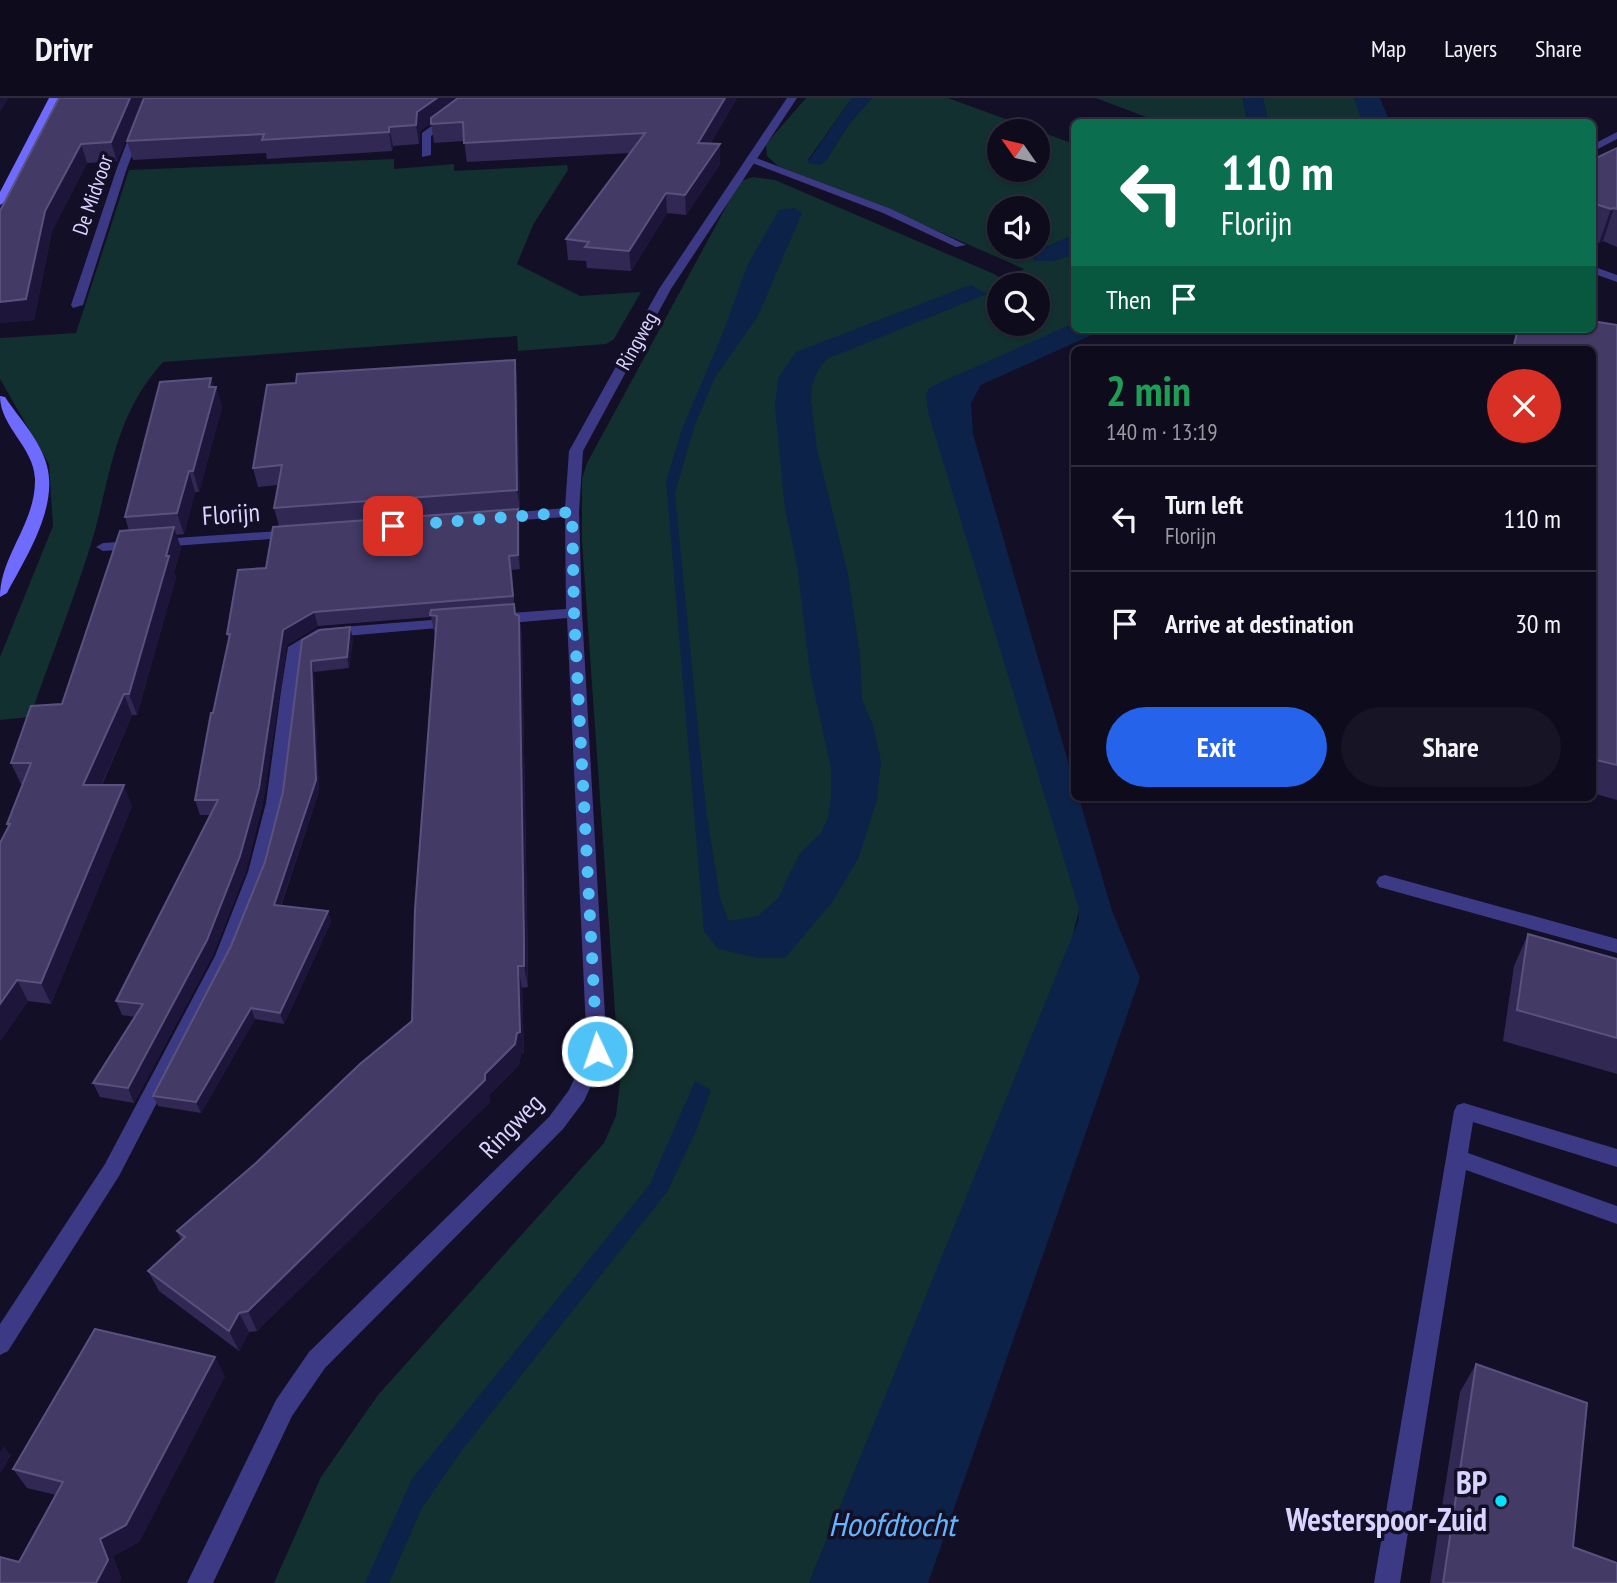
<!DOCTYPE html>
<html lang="en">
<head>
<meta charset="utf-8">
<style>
  :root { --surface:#0e0b1c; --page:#171425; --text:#f1f3f6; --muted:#9b9ba3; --line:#2e2b3b; --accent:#2563eb }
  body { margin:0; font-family:"PT Sans Narrow",sans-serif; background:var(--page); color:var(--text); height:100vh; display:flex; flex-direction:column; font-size:26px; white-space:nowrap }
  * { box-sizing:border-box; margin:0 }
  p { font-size:23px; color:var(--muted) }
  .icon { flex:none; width:38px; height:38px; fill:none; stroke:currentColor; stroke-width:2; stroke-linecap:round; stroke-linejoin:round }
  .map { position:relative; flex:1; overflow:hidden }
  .panel { position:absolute; left:1071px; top:248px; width:525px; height:455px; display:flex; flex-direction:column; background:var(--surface); border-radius:10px; box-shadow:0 2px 5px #0004,0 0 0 2px var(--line) }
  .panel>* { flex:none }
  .banner { position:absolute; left:1071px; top:21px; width:525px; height:214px; border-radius:10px; box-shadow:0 2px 5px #0004,0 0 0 2px var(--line); background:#0b6e4f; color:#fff; overflow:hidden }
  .needle { width:46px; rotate:304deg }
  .buttons { position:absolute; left:987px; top:21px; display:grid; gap:14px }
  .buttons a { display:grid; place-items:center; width:63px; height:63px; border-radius:50%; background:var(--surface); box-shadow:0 2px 5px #0004,0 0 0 2px var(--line); font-size:35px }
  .pin { position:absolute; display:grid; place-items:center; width:60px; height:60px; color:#fff; margin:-30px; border-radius:14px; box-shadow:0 4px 10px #0006 }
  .me { position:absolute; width:77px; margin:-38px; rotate:357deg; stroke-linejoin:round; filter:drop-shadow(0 0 5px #0008) }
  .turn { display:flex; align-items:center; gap:24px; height:147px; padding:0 35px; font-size:32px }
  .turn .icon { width:91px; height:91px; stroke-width:2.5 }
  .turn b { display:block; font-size:49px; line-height:60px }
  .then { display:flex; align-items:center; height:66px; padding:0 35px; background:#0003; gap:14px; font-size:26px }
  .round { display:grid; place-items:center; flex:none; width:74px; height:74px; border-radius:37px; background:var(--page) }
  .headline { display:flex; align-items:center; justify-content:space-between; height:119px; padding:0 35px }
  h1 { font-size:42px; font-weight:700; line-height:52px; color:#1e9e55 }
  .button { display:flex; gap:14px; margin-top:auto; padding:14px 35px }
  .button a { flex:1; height:80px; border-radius:42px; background:var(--accent); color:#fff; font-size:28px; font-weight:700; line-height:80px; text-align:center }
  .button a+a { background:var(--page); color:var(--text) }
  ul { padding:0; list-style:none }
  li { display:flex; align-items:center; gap:21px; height:105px; padding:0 35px; border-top:2px solid var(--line) }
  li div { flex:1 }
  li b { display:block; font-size:26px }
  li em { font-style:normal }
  header { display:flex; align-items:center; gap:42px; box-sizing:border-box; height:98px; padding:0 35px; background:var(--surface); border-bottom:2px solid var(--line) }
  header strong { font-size:33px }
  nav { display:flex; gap:38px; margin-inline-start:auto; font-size:24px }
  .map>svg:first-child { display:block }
  .green { fill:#12302f; fill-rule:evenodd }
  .water { fill:#0c2248 }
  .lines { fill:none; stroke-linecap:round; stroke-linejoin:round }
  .lane { fill:#3d3a85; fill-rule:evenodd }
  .street { fill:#3d3a85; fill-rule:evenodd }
  .secondary { fill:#6f6bff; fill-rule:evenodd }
  .wall { fill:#312854 }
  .shaded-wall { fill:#1d163a }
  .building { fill:#433a66; stroke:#5a527e; stroke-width:2 }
  .route { stroke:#4fc3f7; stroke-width:12; stroke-dasharray:0 21.6 }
  .poi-dot { fill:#00e5ff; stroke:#130f26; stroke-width:2.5 }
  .labels { text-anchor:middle; stroke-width:7; stroke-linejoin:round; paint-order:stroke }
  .far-street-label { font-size:21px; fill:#d9d4ff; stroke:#130f26 }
  .street-label { font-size:26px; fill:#d9d4ff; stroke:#130f26 }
  .near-poi-label { font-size:32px; font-weight:bold; fill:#d9d4ff; stroke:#130f26; text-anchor:end }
  .near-water-label { font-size:33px; font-style:italic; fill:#62b6ff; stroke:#130f26 }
</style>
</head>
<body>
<header>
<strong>Drivr</strong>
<nav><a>Map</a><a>Layers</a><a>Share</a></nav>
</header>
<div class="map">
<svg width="1617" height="1485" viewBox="0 0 1617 1485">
  <rect width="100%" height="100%" fill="#130f26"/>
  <g class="green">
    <path d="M806,0H852L808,62L825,64L849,26L872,0H948L1074,46V137L1037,153L1034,163H1054L1074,155V231L944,299L1101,811L1079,812L1069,853L809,1485H274L321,1379L378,1297L604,1045L616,1018L620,985L582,443V381L587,365L740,83L753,79L775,82L994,176L999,179V183L1024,171L892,113L778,68L767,58L766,46ZM999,33H1038V72H999ZM999,110H1038V149H999ZM999,187H1038V226H999Z"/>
    <path d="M1096,0H1243L1247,24H1159Z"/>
    <path d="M1263,0H1363L1370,24H1268Z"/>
    <path d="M394,61V71L454,66V73L567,67L568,72L533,127L517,166L580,198L641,194L614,241L606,246L518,253L517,238L163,264C110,323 111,385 88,456C70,511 49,565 30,619L0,622V559L53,428L49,366L0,281V240L76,235L129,72Z"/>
  </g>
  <g class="water">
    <path d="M852,0H872L849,26L825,64L820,67L807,65Z"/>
    <path d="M1243,0H1263L1268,24H1247Z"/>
    <path d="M1354,0H1380L1390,24H1362Z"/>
    <path d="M794,110L802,115L758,218L714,281L694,330L675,395L706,711L720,800L729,823L758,818L778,800L800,755L821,735L828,720L831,697V671L810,574L797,467L785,411L775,309L778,280L796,254L962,190L971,187L987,196L827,261L818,272L812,287L811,302L817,351L848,476L860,556L862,602L873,627L881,663L877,702L859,759L833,803L785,860H758L718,851L704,833L666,383L682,331L722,237L748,166L779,112Z"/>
    <path d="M1074,137V155L1054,163H1034L1032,158L1037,153Z"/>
    <path d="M1074,225V231H1105L981,287L971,305L973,336L1074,684V700H1079L1112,813L1140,880L928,1485H809L1078,824L1079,811L928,314L926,298L929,290L939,285Z"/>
    <path d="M695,983L711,992L696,1033L667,1094L462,1352L422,1410L389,1485H365L412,1381L650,1086Z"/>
  </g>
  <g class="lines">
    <g class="lane">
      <path d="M751,58L891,111L966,147L956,149L883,115L747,63V59Z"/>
      <path d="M289,588L297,593L284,705L266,774L233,858L119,1078L8,1253L0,1257V1226L105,1066L215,858L248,774L266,705L281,593Z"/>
      <path d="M1464,1005L1617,1051V1069L1473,1024L1468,1055L1617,1108V1126L1466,1072L1400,1485H1374L1454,1013L1457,1007Z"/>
    </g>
    <g class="street">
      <path d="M144,0H154L127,70L83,207L73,210L71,207L117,70Z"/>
      <path d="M470,0H481L431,38V57L422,59V35Z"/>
      <path d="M787,0H797L671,191L583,353L579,414L582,515L607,953L584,1003L563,1031L325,1270L292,1318L213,1485H187L276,1302L309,1254L549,1019L569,992L587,953L567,520L498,526L490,521L498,516L566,511L565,419L495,424L488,420L495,416L565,410L569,353L659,191Z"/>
      <path d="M1617,34V41L1592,54V47Z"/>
      <path d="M1592,168L1617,177V184L1592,175Z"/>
      <path d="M293,432L298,433V439L103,453L96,449L103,445Z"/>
      <path d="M456,520L461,522L464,525L461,528L322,540L303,551L295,597H283L281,593L288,549L318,531Z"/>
      <path d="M1385,777L1617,841V855L1379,789L1376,784L1379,779Z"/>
    </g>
    <g class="secondary">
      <path d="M49,0H59L5,104L0,107V94Z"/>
      <path d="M0,298L5,299C19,320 41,343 47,368C58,410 26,459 7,495L0,499C0,458 36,425 35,381C34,349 0,329 0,298Z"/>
    </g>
  </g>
  <g class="wall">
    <path d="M59,0H143L117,63L87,65L52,133L34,222L0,225V113Z"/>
    <path d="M144,0H737L710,46L720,66L686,117L667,115L631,173L587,170L586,163L568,162L566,141L630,55L467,64L464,43L434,45L431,25L420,33L419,46L393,48L392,53L267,61L266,55L133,62L127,43Z"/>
    <path d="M1617,50V149L1603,143L1599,145L1592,142V62Z"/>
    <path d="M1617,227V702L1592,695V252H1511L1517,231H1592Z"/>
    <path d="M515,262L517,281L520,411H518L520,425V471L512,472L515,516L519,518L522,539L528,867V889L522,890L524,956H521L519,967L489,997L490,1004L257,1233L249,1234L239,1253L159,1193L148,1173L181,1142L177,1133L256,1065L412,923L436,538H435L431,519L318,528L287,547L263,704L246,773L213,857L134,1005L100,999L93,985L135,919L122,917L116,903L210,717H200L195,702L229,543L227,536L266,470L279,428L274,410L278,387L258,389L253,370L296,285Z"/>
    <path d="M211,280L214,289H216L222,309L199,394H195L184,436L176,437L181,450L174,474L176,479L137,617H132L102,687L132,708L51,906L28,903L0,943V745L8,730L7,726L23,686H21L11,665L62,606L129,433L125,419Z"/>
    <path d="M353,540L349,570L314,574L319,693L281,808L328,813L331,824L284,926L255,921L201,1015L158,1008L153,998L231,848L265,764L283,694L302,542Z"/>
    <path d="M1528,836L1617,861V976L1503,943L1514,868Z"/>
    <path d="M1476,1266L1573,1449L1617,1485H1430L1460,1294Z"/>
    <path d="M225,1278L139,1444L113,1458L121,1480L119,1485H0L19,1464L56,1397L27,1390L13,1371Z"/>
  </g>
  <g class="shaded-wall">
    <path d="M0,0H9L0,14Z"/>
    <path d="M130,0H143L117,63L111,44Z"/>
    <path d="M437,0H466L420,33L419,46L416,27L417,14Z"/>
    <path d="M725,0H737L699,64L698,45Z"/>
    <path d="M389,29L393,48L392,53L389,34Z"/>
    <path d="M81,46L87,65L52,133L34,222L0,225V204L45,113Z"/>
    <path d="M720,46V66L686,117L685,97Z"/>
    <path d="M666,95L667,115L631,173L629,153Z"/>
    <path d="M1614,110L1603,143L1599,145L1611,111Z"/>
    <path d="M515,262L517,281L520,411L517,392Z"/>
    <path d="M211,280L215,294L216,289L222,309L199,394L193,373Z"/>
    <path d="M189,373L195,394L184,436L177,415Z"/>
    <path d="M518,411L520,425V471L518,457Z"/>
    <path d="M174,429L181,450L174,474L176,479L137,617L129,596Z"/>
    <path d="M314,514L318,528L287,547L263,704L246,773L213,857L134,1005L128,990L283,532Z"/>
    <path d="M519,518L522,539L528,889L524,868Z"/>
    <path d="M350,529L353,540L349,570L347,559Z"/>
    <path d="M311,563L314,574L319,693L277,818L274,807Z"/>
    <path d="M124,596L132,617L92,708L83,687Z"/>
    <path d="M124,687L132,708L51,906L41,885Z"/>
    <path d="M328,813L331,824L284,926L280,915Z"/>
    <path d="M518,868L522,890L524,956H521L519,967L489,997L490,1004L257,1233L248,1213L485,976Z"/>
    <path d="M17,882L28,903L0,943V906Z"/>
    <path d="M251,910L255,921L201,1015L196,1004Z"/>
    <path d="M239,1215L249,1234L239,1253L229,1233Z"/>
    <path d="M215,1259L225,1278L139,1444L113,1458L121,1480L119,1485H96L100,1441Z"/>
    <path d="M4,1348L11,1358L0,1376V1354Z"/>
  </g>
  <g class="building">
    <path d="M59,0H130L111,44L81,46L45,113L26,201L0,204V113Z"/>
    <path d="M144,0H437L417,14L416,27L389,29V34L262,42L264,36L127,43Z"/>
    <path d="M458,0H725L698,45L720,46L685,97L666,95L629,153L585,149L589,144L566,141L645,35L464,45L463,24L431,26V20Z"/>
    <path d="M1617,50V111L1614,110L1611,111L1592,105V62Z"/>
    <path d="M1592,223L1617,227V667L1592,661V252H1513L1518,231H1592Z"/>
    <path d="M515,262L517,392L274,410L282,367L253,370L267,287L296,285L297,276Z"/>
    <path d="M211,280L209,289H216L193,373H189L177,415L125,419L160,284Z"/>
    <path d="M518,411V457L509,458L513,498L314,514L283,532L259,690L240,758L207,842L128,990L93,985L143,906L116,903L218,702H195L211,615H213L230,536H227L238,472L266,470L273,429Z"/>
    <path d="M174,429L166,458H169L129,596H124L83,687H124L41,885L17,882L0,906V745L10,726H7L31,665H11L31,608L62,606L120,433Z"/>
    <path d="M514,506L515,516L519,518L524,845V868H518L520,934L517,935L515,946L485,976V982L248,1213L239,1215L229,1233L148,1173L185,1139L177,1133L256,1065L360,966L412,923L415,811L437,518L430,517L431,512Z"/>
    <path d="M350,529L347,559L311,563L316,682L274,807L328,813L280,915L251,910L196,1004L153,998L231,848L265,764L283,694L302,542L320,532Z"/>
    <path d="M1528,836L1617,861V940L1517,912Z"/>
    <path d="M95,1231L215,1259L126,1427L100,1441L108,1462L96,1485H0V1459L19,1464L63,1384L13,1371Z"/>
    <path d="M1476,1266L1587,1305L1573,1449L1617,1465V1485H1443Z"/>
  </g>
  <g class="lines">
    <path class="route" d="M393,428L572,414L574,515L597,953"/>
  </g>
  <circle class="poi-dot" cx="1501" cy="1403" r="7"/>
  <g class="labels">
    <g class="far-street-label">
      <text transform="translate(93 97) rotate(-71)" y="7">De Midvoor</text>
      <text transform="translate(637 243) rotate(-61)" y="7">Ringweg</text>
    </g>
    <g class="street-label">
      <text transform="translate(231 416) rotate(-4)" y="9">Florijn</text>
      <text transform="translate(511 1028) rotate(-46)" y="9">Ringweg</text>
    </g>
    <g class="near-poi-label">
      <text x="1487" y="1396">BP<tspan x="1487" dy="37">Westerspoor-Zuid</tspan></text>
    </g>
    <g class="near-water-label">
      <text x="892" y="1438">Hoofdtocht</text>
    </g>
  </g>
</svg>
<div class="buttons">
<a><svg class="needle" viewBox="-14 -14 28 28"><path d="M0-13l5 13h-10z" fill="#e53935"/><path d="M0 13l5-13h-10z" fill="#9b9ba3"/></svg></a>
<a><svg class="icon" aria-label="sound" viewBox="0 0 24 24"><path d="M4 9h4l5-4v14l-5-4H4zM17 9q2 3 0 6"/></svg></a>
<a><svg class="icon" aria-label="search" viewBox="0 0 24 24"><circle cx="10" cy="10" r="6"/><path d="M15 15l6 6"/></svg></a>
</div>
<div class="pin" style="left:393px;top:428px;background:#d93025"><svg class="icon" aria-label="arrive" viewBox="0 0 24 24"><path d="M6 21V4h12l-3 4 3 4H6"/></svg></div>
<svg class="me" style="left:597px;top:953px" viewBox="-20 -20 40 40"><circle r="17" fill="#4fc3f7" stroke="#fff" stroke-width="3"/><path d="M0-11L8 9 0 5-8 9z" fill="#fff"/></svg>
<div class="banner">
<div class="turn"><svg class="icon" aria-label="left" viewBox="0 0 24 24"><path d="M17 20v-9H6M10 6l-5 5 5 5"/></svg><div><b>110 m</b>Florijn</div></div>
<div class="then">Then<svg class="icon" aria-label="arrive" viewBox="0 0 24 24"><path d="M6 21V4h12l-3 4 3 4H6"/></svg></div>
</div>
<section class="panel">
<div class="headline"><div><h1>2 min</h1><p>140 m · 13:19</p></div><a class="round" style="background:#d93025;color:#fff"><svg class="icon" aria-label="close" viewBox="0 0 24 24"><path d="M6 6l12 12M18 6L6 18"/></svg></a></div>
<ul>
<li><svg class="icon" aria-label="left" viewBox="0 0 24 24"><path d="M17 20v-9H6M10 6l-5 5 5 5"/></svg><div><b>Turn left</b><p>Florijn</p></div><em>110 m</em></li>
<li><svg class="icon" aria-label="arrive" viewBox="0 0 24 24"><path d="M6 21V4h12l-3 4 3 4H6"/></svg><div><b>Arrive at destination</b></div><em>30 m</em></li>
</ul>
<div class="button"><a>Exit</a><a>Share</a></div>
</section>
</div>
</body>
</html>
